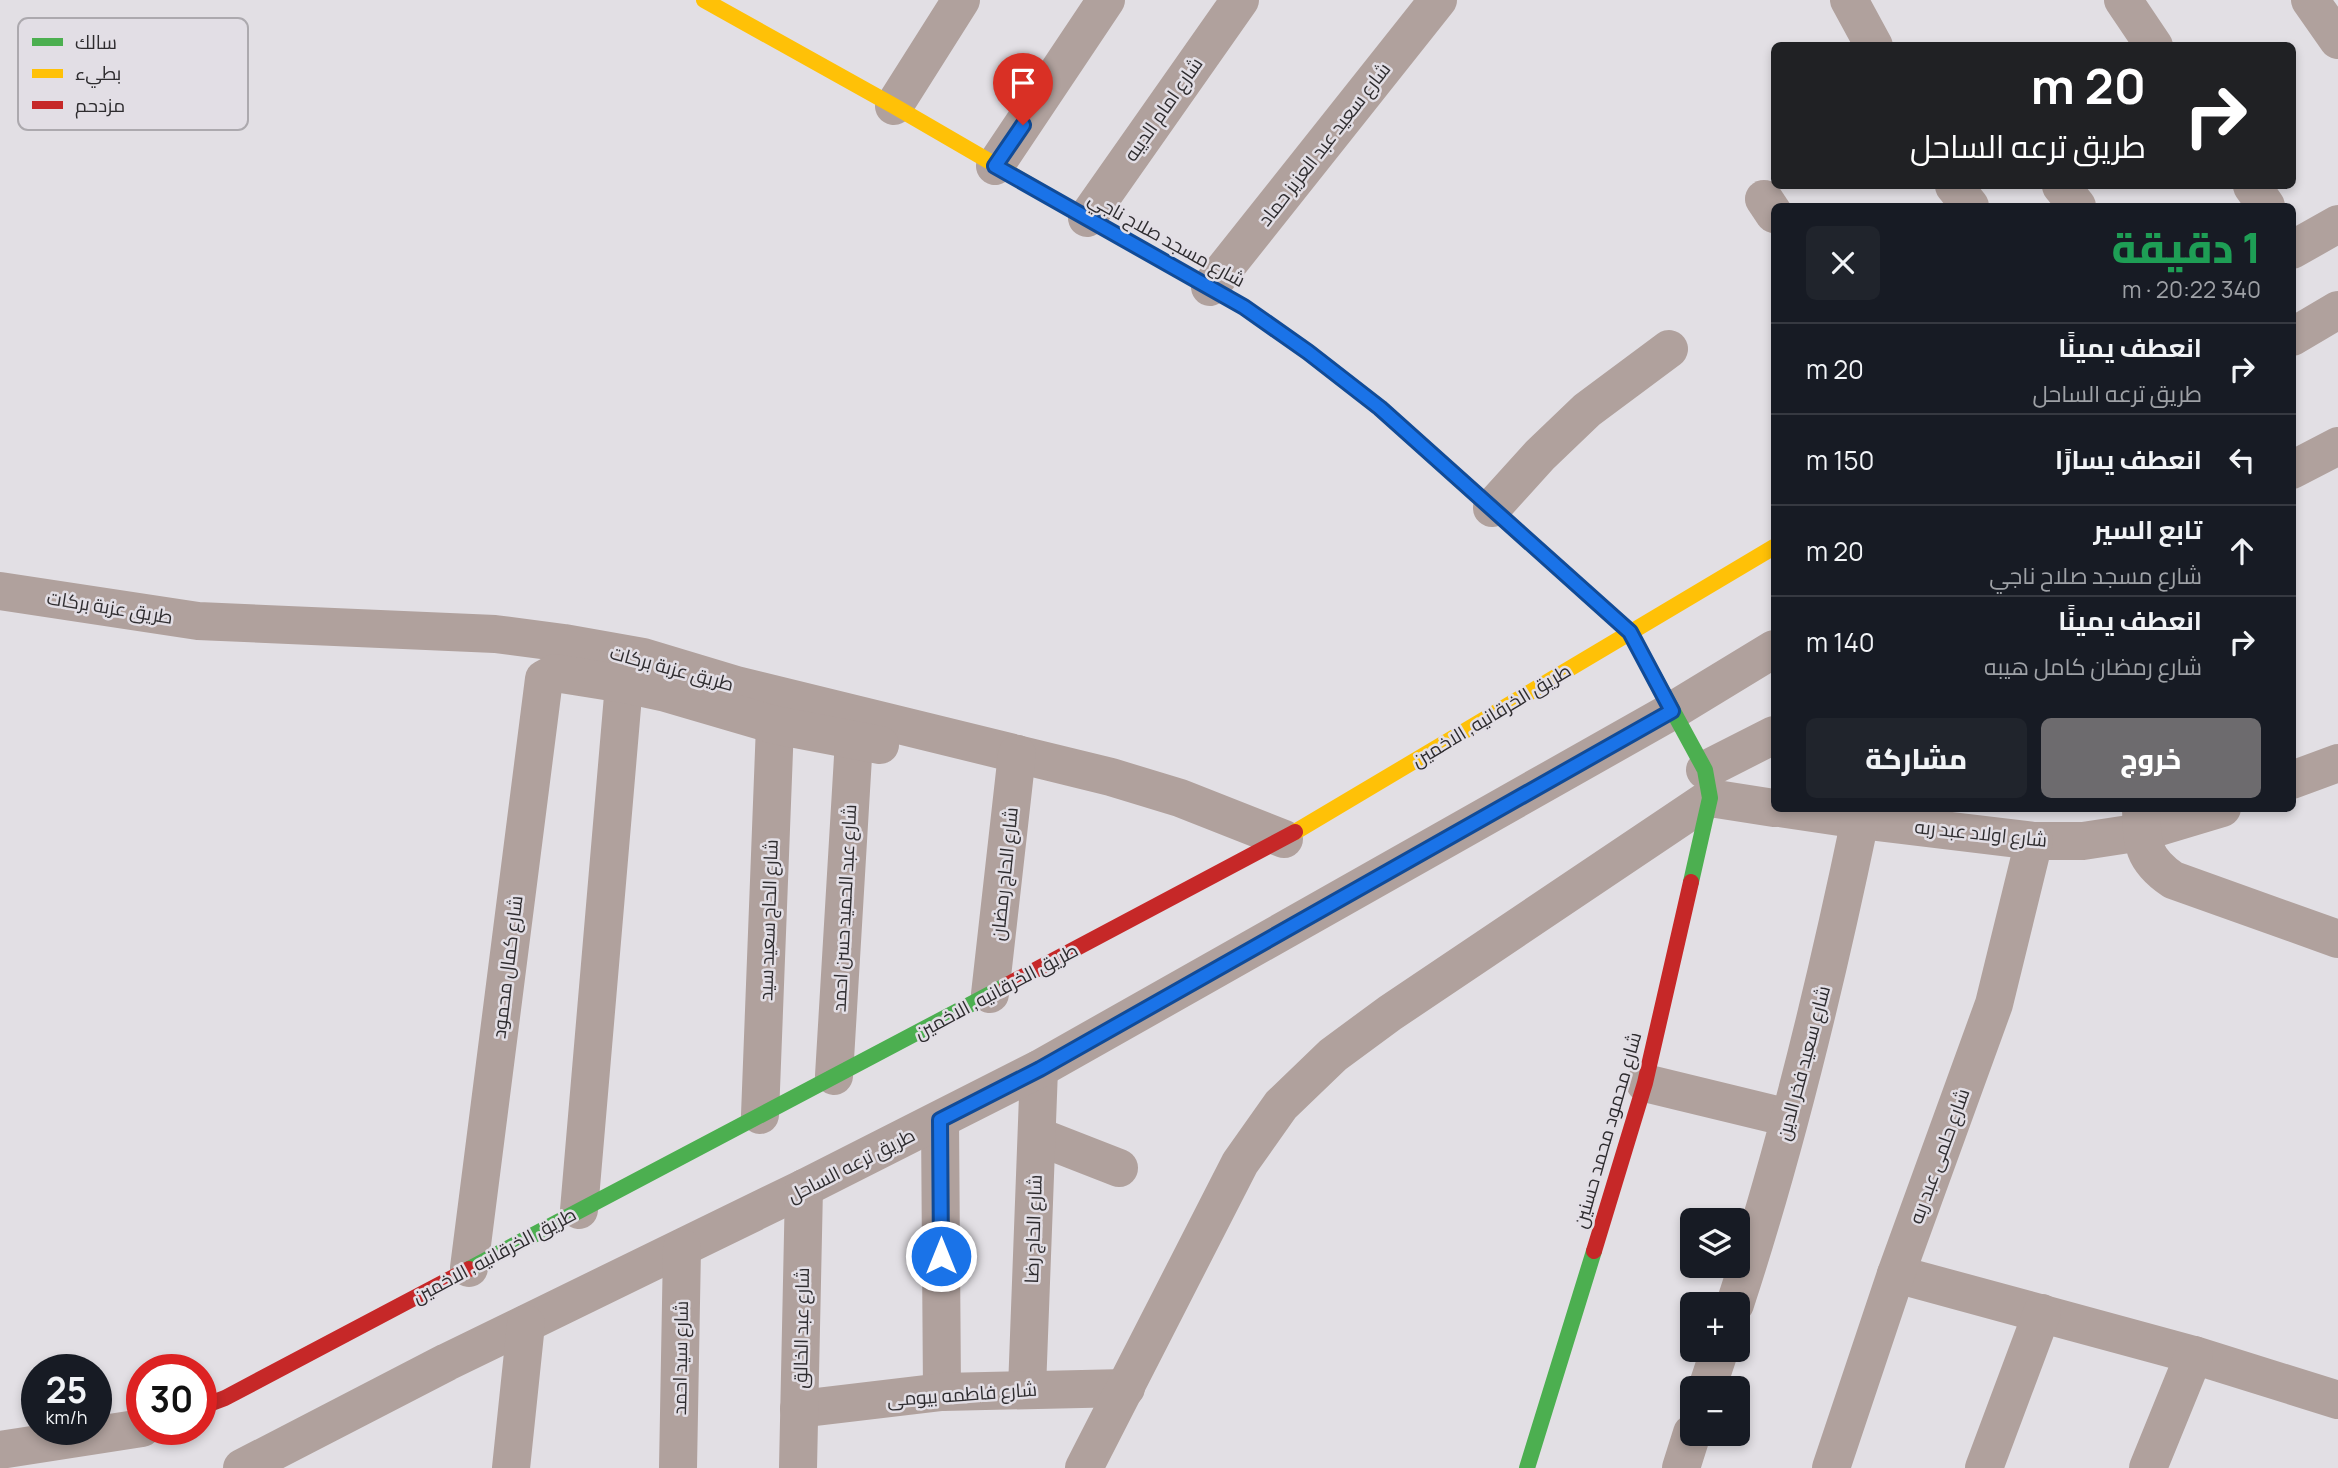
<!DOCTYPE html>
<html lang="ar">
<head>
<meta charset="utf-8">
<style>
  :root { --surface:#171b24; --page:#20242c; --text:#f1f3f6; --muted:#9ea1a6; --line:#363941; --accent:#6d6b6e }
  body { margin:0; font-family:Manrope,Cairo,sans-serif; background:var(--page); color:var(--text); direction:rtl; height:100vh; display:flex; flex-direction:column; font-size:26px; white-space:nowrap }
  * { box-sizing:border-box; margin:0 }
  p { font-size:23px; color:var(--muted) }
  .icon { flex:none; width:38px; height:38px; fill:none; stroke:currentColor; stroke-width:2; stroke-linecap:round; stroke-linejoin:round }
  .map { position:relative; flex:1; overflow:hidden; direction:ltr }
  .panel { position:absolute; left:1771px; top:203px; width:525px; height:609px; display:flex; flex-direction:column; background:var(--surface); border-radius:10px; box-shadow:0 4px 10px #0003; direction:rtl }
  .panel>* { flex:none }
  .guide { position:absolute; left:1771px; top:42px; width:525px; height:147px; border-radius:10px; box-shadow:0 4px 10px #0003; direction:rtl; background:#202124; color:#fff; overflow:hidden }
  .buttons { position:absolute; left:1680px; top:1208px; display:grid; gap:14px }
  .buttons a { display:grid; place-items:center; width:70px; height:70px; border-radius:10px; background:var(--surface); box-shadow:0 4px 10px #0003; font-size:35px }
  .speed { position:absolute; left:21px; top:1354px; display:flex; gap:14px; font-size:35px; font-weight:700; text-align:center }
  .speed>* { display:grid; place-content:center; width:91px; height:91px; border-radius:50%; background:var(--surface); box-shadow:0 4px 10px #0003; line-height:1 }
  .speed small { font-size:18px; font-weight:400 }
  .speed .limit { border:10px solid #d22; background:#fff; color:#111 }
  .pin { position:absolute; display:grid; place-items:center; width:60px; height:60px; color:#fff; margin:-72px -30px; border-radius:50% 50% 50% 0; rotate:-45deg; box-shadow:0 0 7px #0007 }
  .pin .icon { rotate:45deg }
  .me { position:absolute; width:77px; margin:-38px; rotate:0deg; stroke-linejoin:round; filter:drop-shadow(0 0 5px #0008) }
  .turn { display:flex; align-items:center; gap:24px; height:147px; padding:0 35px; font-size:32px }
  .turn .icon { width:91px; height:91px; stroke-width:2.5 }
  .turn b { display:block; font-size:49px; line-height:60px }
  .round { display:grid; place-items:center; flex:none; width:74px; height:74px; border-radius:10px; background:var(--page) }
  .head { display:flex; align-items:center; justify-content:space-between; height:119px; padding:0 35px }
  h1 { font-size:42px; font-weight:800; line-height:52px; color:#1e9e55 }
  .action { display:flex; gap:14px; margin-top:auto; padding:14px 35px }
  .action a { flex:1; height:80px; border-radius:10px; background:var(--accent); color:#fff; font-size:28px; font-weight:800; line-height:80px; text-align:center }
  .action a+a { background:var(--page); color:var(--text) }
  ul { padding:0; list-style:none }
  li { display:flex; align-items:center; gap:21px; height:91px; padding:0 35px; border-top:2px solid var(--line) }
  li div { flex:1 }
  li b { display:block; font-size:26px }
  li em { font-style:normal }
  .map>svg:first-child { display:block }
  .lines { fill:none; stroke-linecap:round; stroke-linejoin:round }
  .street { stroke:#b0a19d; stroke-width:38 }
  .fast { stroke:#4caf50; stroke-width:16 }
  .slow { stroke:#ffc107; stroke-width:16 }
  .jam { stroke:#c62828; stroke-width:16 }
  .route-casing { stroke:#114b97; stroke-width:18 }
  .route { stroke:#1a73e8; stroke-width:12 }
  .labels { text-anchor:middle; stroke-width:5; stroke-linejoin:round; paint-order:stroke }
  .street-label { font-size:19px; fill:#2e2c2f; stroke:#e2dee5 }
  .key { fill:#e2dee5; stroke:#aca9ae; stroke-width:2 }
  .key-label { font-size:19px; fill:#2e2c2f }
</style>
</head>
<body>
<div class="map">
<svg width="2338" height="1468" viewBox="0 0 2338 1468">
  <rect width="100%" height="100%" fill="#e2dfe4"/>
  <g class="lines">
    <g class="street">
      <path d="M1849,0L1874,46"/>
      <path d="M2123,0L2154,46"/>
      <path d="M2310,0L2338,40"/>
      <path d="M894,106L961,0"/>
      <path d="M995,166L1106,0"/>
      <path d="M1954,186L1970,206"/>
      <path d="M2061,186L2077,206"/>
      <path d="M2252,186L2266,206"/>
      <path d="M1764,199L1774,214"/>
      <path d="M1087,218L1240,0"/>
      <path d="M2292,250L2338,224"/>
      <path d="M1210,287L1438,0"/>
      <path d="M2292,337L2338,310"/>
      <path d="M2292,470L2338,446"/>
      <path d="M1492,508L1540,455L1587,410L1669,349"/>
      <path d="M0,591L198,621L495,634L564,643L643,657L736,685L1111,777L1180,798L1284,839"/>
      <path d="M1705,770L1774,735"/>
      <path d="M2292,780L2338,763"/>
      <path d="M1780,808L1860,820L2034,841H2083L2142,832L2222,808"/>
      <path d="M2141,808C2142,843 2142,859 2173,880L2338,939"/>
      <path d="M990,994L1017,754"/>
      <path d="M834,1076L854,740"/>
      <path d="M1645,1083L1789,1118"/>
      <path d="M760,1115L775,725"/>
      <path d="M940,1120L942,1392"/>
      <path d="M1037,1136L1119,1168"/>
      <path d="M579,1210L624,684"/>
      <path d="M469,1268L544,679L555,673L624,684L666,693L775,725L880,745"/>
      <path d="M1896,1274L2194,1355L2338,1400"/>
      <path d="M1735,1304C1787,1146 1826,983 1860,820"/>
      <path d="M1707,1388L1720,1349"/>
      <path d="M1027,1389L1039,1069"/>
      <path d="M799,1409L942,1392L1126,1388"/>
      <path d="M0,1450L142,1428"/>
      <path d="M242,1468L447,1362L804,1188L1039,1069L1672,711L1774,649"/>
      <path d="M511,1468L526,1324"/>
      <path d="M678,1468L682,1248"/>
      <path d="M798,1468L804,1188"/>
      <path d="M1084,1468L1240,1163L1281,1105L1333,1055L1390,1013L1710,798L1774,808"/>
      <path d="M1681,1468L1692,1433"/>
      <path d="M1831,1468L1896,1274L1994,1004L2034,841"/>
      <path d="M1984,1468L2042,1313"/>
      <path d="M2148,1468L2194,1355"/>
    </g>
    <g class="fast">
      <path d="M1411,436L1630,632L1705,770L1710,798L1691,882"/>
      <path d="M469,1269L1007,985"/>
      <path d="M1527,1468L1594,1251"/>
    </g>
    <g class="slow">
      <path d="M704,0L894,106L1078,213"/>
      <path d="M1295,832L1774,547"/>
    </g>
    <g class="jam">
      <path d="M1078,213L1244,307L1308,352L1380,408L1411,436"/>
      <path d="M1007,985L1295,832"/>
      <path d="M1594,1251L1645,1083L1691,882"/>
      <path d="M201,1407L225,1398L469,1269"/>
    </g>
  </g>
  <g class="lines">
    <g class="route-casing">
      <path id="route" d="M941,1256L940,1120L1040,1069L1672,711L1630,632L1380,408L1308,352L1244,307L995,166L1023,125"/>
    </g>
    <use href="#route" class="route"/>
  </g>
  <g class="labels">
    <g class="street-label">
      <text transform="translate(1163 109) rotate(-55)" y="7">شارع امام الديبه</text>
      <text transform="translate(1324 144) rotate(-52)" y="7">شارع سعيد عبد العزيز حماد</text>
      <text transform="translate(1167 239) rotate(29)" y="7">شارع مسجد صلاح ناجي</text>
      <text transform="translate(110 607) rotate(9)" y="7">طريق عزبة بركات</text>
      <text transform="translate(672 668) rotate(15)" y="7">طريق عزبة بركات</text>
      <text transform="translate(1491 715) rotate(-31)" y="7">طريق الخرقانيه, الاخمين</text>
      <text transform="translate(1981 833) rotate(6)" y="7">شارع اولاد عبد ربه</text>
      <text transform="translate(1004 874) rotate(-84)" y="7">شارع الحاج رمضان</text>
      <text transform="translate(844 908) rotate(-87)" y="7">شارع عبد الحميد حسن احمد</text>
      <text transform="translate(768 920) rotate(-88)" y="7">شارع الحاج سعيد سيد</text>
      <text transform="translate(507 967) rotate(-83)" y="7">شارع كمال محمود</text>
      <text transform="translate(996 991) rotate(-28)" y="7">طريق الخرقانيه, الاخمين</text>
      <text transform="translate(1803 1063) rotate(-75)" y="7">شارع سعيد فخر الدين</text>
      <text transform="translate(1607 1130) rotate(-74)" y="7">شارع محمود محمد حسنين</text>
      <text transform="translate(1939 1156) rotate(-70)" y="7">شارع حلمى عبد ربه</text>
      <text transform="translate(851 1165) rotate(-27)" y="7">طريق ترعه الساحل</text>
      <text transform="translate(1033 1229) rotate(-88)" y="7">شارع الحاج رضا</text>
      <text transform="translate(494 1255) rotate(-28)" y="7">طريق الخرقانيه, الاخمين</text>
      <text transform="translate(801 1328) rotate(-89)" y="7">شارع عبد الخالق</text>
      <text transform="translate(680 1358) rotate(-89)" y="7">شارع سيد احمد</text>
      <text transform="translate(962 1394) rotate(-4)" y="7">شارع فاطمه بيومى</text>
    </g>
  </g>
  <rect x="18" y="18" width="230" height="112" rx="10" class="key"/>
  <rect x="32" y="38" width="31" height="8" fill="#4caf50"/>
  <rect x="32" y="69" width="31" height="9" fill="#ffc107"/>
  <rect x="32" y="101" width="31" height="8" fill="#c62828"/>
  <g class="key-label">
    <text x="75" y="49">سالك</text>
    <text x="75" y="80">بطيء</text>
    <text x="75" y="112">مزدحم</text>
  </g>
</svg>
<div class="buttons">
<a><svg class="icon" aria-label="layers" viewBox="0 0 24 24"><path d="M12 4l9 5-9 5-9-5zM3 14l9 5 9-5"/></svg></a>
<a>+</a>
<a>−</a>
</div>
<div class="speed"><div>25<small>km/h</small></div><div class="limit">30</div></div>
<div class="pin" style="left:1023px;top:125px;background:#d93025"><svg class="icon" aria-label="arrive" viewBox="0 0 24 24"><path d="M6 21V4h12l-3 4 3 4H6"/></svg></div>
<svg class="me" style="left:941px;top:1256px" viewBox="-20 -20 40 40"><circle r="17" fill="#1a73e8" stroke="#fff" stroke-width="3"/><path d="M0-11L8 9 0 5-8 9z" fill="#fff"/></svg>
<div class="guide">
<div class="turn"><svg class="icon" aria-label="right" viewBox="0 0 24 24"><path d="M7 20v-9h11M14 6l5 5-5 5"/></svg><div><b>20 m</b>طريق ترعه الساحل</div></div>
</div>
<section class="panel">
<div class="head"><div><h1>1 دقيقة</h1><p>340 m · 20:22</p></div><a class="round"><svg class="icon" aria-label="close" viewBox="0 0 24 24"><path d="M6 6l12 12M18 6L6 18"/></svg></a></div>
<ul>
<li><svg class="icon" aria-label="right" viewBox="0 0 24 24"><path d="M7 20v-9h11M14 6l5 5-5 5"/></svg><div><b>انعطف يمينًا</b><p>طريق ترعه الساحل</p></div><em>20 m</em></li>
<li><svg class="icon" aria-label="left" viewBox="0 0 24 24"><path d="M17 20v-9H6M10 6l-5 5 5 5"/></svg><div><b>انعطف يسارًا</b></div><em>150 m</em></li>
<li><svg class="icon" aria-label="ahead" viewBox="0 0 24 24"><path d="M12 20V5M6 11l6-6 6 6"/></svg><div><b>تابع السير</b><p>شارع مسجد صلاح ناجي</p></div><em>20 m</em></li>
<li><svg class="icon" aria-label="right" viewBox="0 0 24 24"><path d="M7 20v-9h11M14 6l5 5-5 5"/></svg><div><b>انعطف يمينًا</b><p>شارع رمضان كامل هيبه</p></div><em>140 m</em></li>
</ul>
<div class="action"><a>خروج</a><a>مشاركة</a></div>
</section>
</div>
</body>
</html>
